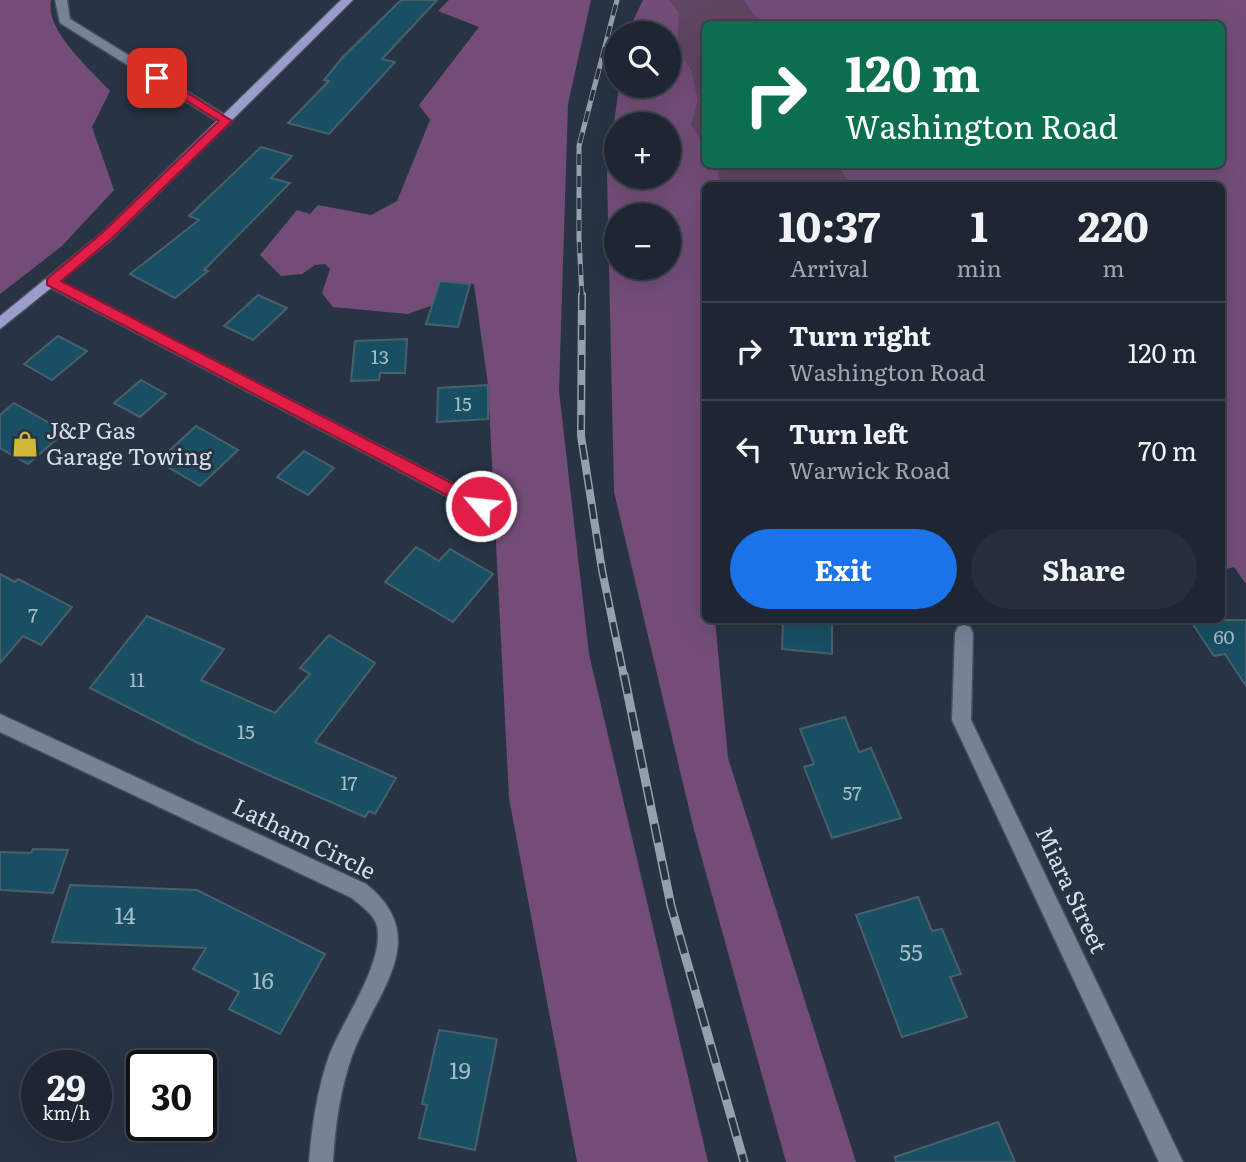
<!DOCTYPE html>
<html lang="en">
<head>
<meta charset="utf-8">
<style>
  :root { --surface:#1e2633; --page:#262e3b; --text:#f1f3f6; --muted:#a1a5ac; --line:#3c434e; --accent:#1a73e8 }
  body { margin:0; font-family:Literata,serif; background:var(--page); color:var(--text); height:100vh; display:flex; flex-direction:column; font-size:26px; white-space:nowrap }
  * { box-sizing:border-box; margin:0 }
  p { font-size:23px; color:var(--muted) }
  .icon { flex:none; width:38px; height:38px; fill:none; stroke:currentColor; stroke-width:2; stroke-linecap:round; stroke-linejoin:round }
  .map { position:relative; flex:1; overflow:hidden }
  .drawer { position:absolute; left:702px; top:182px; width:523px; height:441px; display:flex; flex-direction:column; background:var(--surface); border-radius:10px; box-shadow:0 7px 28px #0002,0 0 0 2px var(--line) }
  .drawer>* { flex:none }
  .banner { position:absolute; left:702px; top:21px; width:523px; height:147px; border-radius:10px; box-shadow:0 7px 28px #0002,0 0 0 2px var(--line); background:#0b6e4f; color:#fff; overflow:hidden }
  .fabs { position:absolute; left:604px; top:21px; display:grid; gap:14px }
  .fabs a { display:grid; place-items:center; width:77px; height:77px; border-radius:50%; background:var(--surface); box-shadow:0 7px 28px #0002,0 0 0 2px var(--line); font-size:35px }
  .speed { position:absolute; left:21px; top:1050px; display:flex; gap:14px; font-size:35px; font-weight:700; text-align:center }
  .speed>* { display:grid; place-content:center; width:91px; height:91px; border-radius:50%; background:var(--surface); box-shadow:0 7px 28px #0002,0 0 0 2px var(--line); line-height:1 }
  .speed small { font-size:18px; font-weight:400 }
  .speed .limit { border:4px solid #111; border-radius:10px; background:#fff; color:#111 }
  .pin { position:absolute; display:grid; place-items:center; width:60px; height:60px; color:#fff; margin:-30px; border-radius:14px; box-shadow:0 4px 10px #0006 }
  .me { position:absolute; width:77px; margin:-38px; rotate:298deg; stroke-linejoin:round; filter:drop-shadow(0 0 5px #0008) }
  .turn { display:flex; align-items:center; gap:24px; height:147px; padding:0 28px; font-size:32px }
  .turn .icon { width:91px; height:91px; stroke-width:2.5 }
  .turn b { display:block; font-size:49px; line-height:60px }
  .eta { display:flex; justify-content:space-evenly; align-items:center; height:119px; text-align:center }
  .eta b { font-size:42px; font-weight:700; line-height:49px }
  .cta { display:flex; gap:14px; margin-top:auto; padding:14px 28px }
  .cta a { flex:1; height:80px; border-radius:42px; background:var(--accent); color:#fff; font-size:28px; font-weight:700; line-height:80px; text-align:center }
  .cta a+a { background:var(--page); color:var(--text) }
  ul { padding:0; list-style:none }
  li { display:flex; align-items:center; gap:21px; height:98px; padding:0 28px; border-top:2px solid var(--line) }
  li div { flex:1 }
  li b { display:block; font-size:26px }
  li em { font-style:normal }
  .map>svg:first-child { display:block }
  .green { fill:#5f4662 }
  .forest { fill:#734d78; fill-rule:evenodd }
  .building { fill:#184f63; stroke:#48606b; stroke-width:2 }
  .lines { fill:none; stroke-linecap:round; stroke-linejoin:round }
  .minor-casing { stroke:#444e5c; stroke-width:3 }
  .major-casing { stroke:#444e5c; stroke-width:3 }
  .minor { fill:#768397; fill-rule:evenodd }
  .major { fill:#9c9ccb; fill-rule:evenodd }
  .rail-far2-casing { stroke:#969fac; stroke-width:5 }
  .rail-far1-casing { stroke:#969fac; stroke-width:8 }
  .rail-casing { stroke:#969fac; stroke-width:9 }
  .rail-far2 { stroke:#283344; stroke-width:3.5; stroke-dasharray:11; stroke-linecap:butt }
  .rail-far1 { stroke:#283344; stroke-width:5; stroke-dasharray:15; stroke-linecap:butt }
  .rail { stroke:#283344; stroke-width:6; stroke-dasharray:19; stroke-linecap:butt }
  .route { fill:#e11d48; stroke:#92132f; stroke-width:2 }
  .labels { text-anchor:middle; stroke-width:6; stroke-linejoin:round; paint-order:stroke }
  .number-label { font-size:19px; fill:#a7bac8 }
  .poi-label { font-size:23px; fill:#d7dee9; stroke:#283344; text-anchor:start }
  .street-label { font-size:23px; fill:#d7dee9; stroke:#283344 }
  .near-number-label { font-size:23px; fill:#a7bac8 }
</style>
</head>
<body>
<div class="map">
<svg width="1246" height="1162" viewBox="0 0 1246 1162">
  <rect width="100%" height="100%" fill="#283344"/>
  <g class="green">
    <path d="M670,0H743L761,24H705V146L690,125L698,100L692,71L678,49L679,12Z"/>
    <path d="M716,165H837L851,185H722Z"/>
  </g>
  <g class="forest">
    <path d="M0,0H51C45,32 90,68 110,91L92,127L114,190L62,246L0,294Z"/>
    <path d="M449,0H591L568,104L559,391L589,654L708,1162H577L509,798L488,385L474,284L441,281L433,305L408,314L333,307L322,293L330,269L325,264L315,265L302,274L281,276L260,255L297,210L310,214L318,205L371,215L397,201L430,120L419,105L479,27L438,11Z"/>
    <path d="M643,0H670L679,12L678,49L692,71L698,100L691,125L705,146V164L716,165L722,185L705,186V620H715L728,758L856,1162H786L694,830L614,492L607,175L619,86H668V33H627ZM668,124V177H616V124ZM668,215V268H616V215Z"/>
    <path d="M743,0H1246V584L1234,567L1222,570V186L851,185L837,165L1222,164V24H761Z"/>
  </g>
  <g class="building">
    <path d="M401,0H437L382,59L395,62L329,134L288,123L329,81L324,80L342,58Z"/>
    <path d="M261,147L292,156L271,178L290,183L204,270L208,271L175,298L130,274L199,220L189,216Z"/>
    <path d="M440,281L470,284L458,327L426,324Z"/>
    <path d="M258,295L287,308L253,340L224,326Z"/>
    <path d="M58,336L87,351L52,380L24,364Z"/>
    <path d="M407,339L405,373H380L379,380L351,381L355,341Z"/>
    <path d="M141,380L166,394L140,417L114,403Z"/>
    <path d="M488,385V419L437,422L438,388Z"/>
    <path d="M14,403L65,432L28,464L0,448V415Z"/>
    <path d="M196,426L238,450L200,486L158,461Z"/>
    <path d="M304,451L334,468L308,495L277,477Z"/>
    <path d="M416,547L439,561L450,549L493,574L453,622L385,582Z"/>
    <path d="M0,574L15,582L18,579L72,607L41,645L23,636L0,663Z"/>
    <path d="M147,616L224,649L201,680L275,713L310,674L300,668L329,635L375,663L315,742L396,778L375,814L369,811L365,817L264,773L196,742L90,688Z"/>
    <path d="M783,620H832V654L782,649Z"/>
    <path d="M1190,620H1246V686L1225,654L1214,656Z"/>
    <path d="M845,717L859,752L871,748L901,818L832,838L804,767L814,764L800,729Z"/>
    <path d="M33,849L68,850L53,893L0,890V852L31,853Z"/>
    <path d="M70,885L197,890L325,954L280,1034L229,1009L239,992L193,969L206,948L52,942Z"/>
    <path d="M918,897L932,931L942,929L961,974L950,977L967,1017L902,1037L856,915Z"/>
    <path d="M439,1030L497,1039L475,1150L419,1138L427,1105L422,1104Z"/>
    <path d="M998,1122L1015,1162H896L895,1157Z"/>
  </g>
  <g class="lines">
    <g class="minor-casing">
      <g id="minor">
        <path d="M55,0H67L70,19L230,118V124H222L60,23Z"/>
        <path d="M52,277L487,501L489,506L487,511H475L47,286L45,282Z"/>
        <path d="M964,625L970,627L973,633L971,720L1183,1162H1159L952,720L955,633L958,627Z"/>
        <path d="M0,714L366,884C435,939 374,994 352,1056C340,1090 335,1126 333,1162H309C312,1126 317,1090 329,1056C342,1021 385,963 377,926C374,914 360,905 352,898L0,732Z"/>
      </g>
    </g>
    <g class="major-casing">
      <path id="major" d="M341,0H353L112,239L0,329V316L102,233Z"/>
    </g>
    <use href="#minor" class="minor"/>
    <use href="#major" class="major"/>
    <g class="rail-far2-casing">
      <path id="rail-far2" d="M582,297L579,238V146L617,0"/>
    </g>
    <g class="rail-far1-casing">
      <path id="rail-far1" d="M582,295L581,436L602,570L624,677"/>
    </g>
    <g class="rail-casing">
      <path id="rail" d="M624,675L671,906L744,1162"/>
    </g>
    <use href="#rail-far2" class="rail-far2"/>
    <use href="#rail-far1" class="rail-far1"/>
    <use href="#rail" class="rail"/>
  </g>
  <path class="route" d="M153,76H161L232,121L111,239L61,281L486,501L488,506L486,510H475L47,285V279L102,233L219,121L153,80Z"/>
  <defs>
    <g id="shop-bare" transform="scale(2.1)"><path d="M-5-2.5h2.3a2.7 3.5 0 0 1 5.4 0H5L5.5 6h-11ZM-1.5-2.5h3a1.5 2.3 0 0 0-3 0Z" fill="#d0b736" stroke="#283344" stroke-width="2.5" paint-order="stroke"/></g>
  </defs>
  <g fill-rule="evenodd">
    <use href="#shop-bare" x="25" y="444"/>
  </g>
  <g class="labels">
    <g class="number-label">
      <text x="380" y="364">13</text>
      <text x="463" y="411">15</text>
      <text x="33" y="622">7</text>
      <text x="1224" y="644">60</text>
      <text x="137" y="687">11</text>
      <text x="246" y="739">15</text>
      <text x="349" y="790">17</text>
      <text x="852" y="800">57</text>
    </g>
    <g class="poi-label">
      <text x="46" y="439">J&amp;P Gas<tspan x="46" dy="26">Garage Towing</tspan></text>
    </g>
    <g class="street-label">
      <text transform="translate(304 839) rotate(26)" y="8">Latham Circle</text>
      <text transform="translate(1071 890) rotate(65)" y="8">Miara Street</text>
    </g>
    <g class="near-number-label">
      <text x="125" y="924">14</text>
      <text x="911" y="961">55</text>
      <text x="263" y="989">16</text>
      <text x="460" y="1079">19</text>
    </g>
  </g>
</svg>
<div class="fabs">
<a><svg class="icon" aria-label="search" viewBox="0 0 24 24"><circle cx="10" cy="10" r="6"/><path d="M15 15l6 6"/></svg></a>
<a>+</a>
<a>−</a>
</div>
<div class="speed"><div>29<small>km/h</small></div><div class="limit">30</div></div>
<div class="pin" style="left:157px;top:78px;background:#d93025"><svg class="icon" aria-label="arrive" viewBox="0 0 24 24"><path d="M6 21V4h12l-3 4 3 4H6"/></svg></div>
<svg class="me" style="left:481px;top:506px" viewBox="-20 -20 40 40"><circle r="17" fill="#e11d48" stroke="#fff" stroke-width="3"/><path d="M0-11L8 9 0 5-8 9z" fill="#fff"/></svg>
<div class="banner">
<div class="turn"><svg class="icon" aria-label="right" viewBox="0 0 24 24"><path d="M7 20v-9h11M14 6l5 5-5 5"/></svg><div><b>120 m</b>Washington Road</div></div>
</div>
<section class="drawer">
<div class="eta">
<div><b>10:37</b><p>Arrival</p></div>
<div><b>1</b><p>min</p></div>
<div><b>220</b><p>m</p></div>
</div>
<ul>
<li><svg class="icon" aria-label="right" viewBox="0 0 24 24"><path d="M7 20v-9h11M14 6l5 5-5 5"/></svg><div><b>Turn right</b><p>Washington Road</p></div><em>120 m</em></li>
<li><svg class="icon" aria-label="left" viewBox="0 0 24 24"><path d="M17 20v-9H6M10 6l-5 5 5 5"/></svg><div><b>Turn left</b><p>Warwick Road</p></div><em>70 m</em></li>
</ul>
<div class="cta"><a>Exit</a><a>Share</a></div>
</section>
</div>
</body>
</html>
